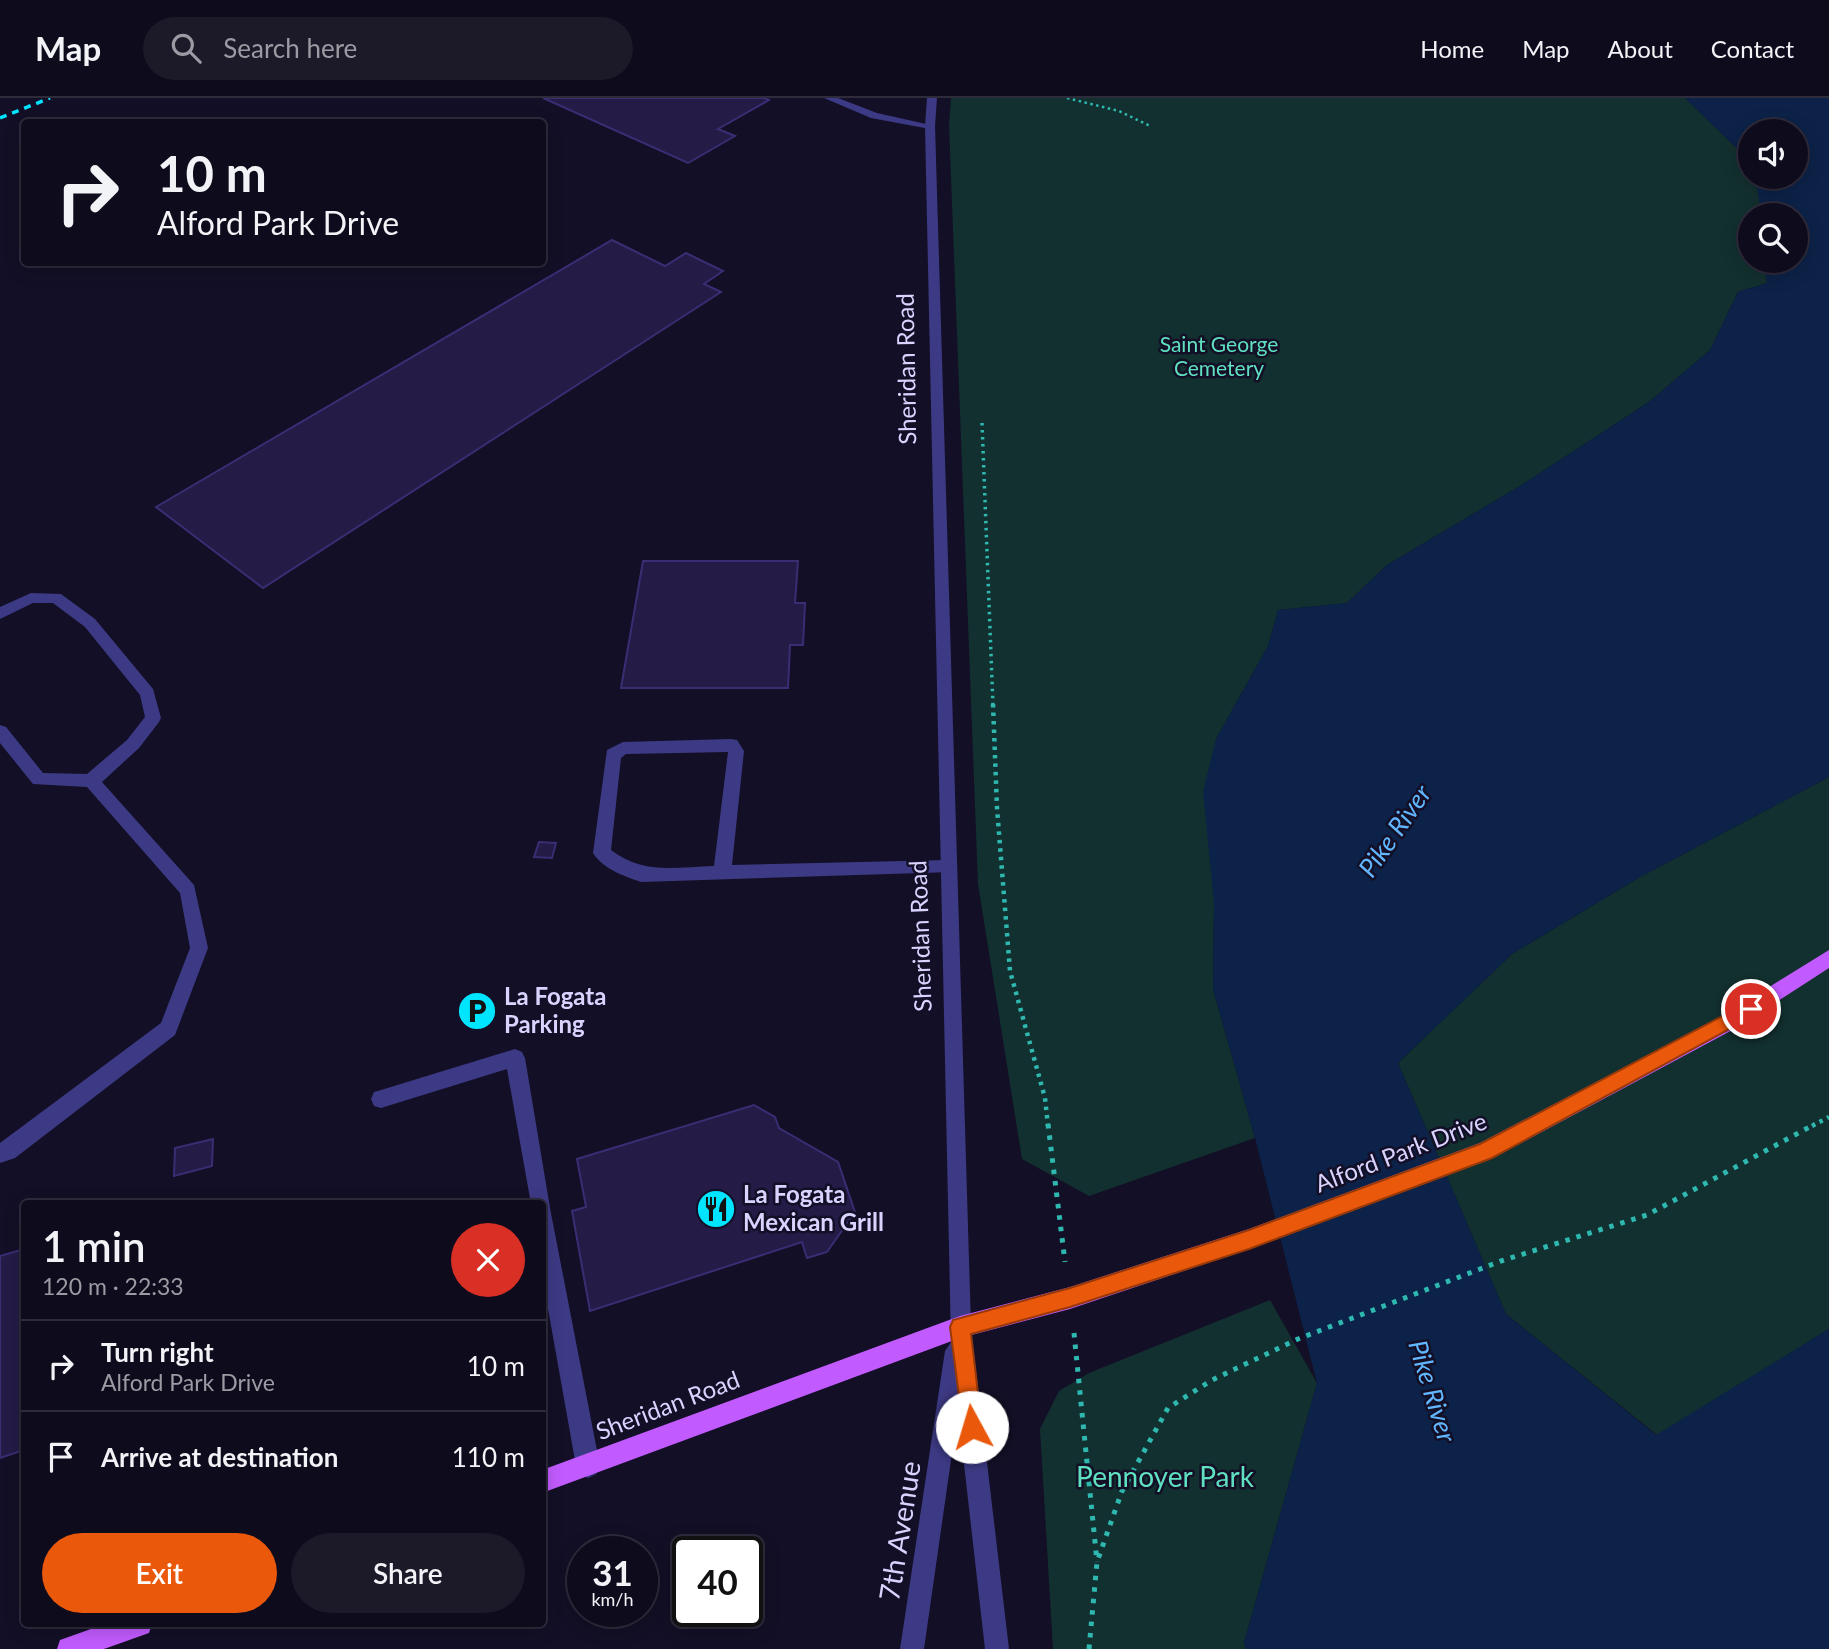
<!DOCTYPE html>
<html lang="en">
<head>
<meta charset="utf-8">
<style>
  :root { --surface:#0e0b1c; --page:#1c1929; --text:#f1f3f6; --muted:#9b9ba3; --line:#2e2b3b; --accent:#ea580c }
  body { margin:0; font-family:Lato,sans-serif; background:var(--page); color:var(--text); height:100vh; display:flex; flex-direction:column; font-size:26px; white-space:nowrap }
  * { box-sizing:border-box; margin:0 }
  p { font-size:23px; color:var(--muted) }
  .icon { flex:none; width:38px; height:38px; fill:none; stroke:currentColor; stroke-width:2; stroke-linecap:round; stroke-linejoin:round }
  .map { position:relative; flex:1; overflow:hidden }
  .drawer { position:absolute; left:21px; top:1102px; width:525px; height:427px; display:flex; flex-direction:column; background:var(--surface); border-radius:7px; box-shadow:0 4px 18px #0003,0 0 0 2px var(--line) }
  .drawer>* { flex:none }
  .banner { position:absolute; left:21px; top:21px; width:525px; height:147px; border-radius:7px; box-shadow:0 4px 18px #0003,0 0 0 2px var(--line); background:#0e0b1c; color:var(--text); overflow:hidden }
  .tools { position:absolute; left:1738px; top:21px; display:grid; gap:14px }
  .tools a { display:grid; place-items:center; width:70px; height:70px; border-radius:50%; background:var(--surface); box-shadow:0 4px 18px #0003,0 0 0 2px var(--line); font-size:35px }
  .speed { position:absolute; left:567px; top:1438px; display:flex; gap:14px; font-size:35px; font-weight:700; text-align:center }
  .speed>* { display:grid; place-content:center; width:91px; height:91px; border-radius:50%; background:var(--surface); box-shadow:0 4px 18px #0003,0 0 0 2px var(--line); line-height:1 }
  .speed small { font-size:18px; font-weight:400 }
  .speed .limit { border:4px solid #111; border-radius:10px; background:#fff; color:#111 }
  .pin { position:absolute; display:grid; place-items:center; width:60px; height:60px; color:#fff; margin:-30px; border:4px solid #fff; border-radius:50%; box-shadow:0 2px 7px #0007 }
  .me { position:absolute; width:77px; margin:-38px; rotate:354deg; stroke-linejoin:round; filter:drop-shadow(0 0 5px #0008) }
  .turn { display:flex; align-items:center; gap:24px; height:147px; padding:0 21px; font-size:32px }
  .turn .icon { width:91px; height:91px; stroke-width:2.5 }
  .turn b { display:block; font-size:49px; line-height:60px }
  .round { display:grid; place-items:center; flex:none; width:74px; height:74px; border-radius:37px; background:var(--page) }
  .summary { display:flex; align-items:center; justify-content:space-between; height:119px; padding:0 21px }
  h1 { font-size:42px; font-weight:600; line-height:52px }
  .button { display:flex; gap:14px; margin-top:auto; padding:14px 21px }
  .button a { flex:1; height:80px; border-radius:42px; background:var(--accent); color:#fff; font-size:28px; font-weight:600; line-height:80px; text-align:center }
  .button a+a { background:var(--page); color:var(--text) }
  ul { padding:0; list-style:none }
  li { display:flex; align-items:center; gap:21px; height:91px; padding:0 21px; border-top:2px solid var(--line) }
  li div { flex:1 }
  li b { display:block; font-size:26px }
  li em { font-style:normal }
  header { display:flex; align-items:center; gap:42px; box-sizing:border-box; height:98px; padding:0 35px; background:var(--surface); border-bottom:2px solid var(--line) }
  header strong { font-size:33px }
  nav { display:flex; gap:38px; margin-inline-start:auto; font-size:24px }
  .search { width:490px; height:63px; background:var(--page); display:flex; align-items:center; gap:18px; box-sizing:border-box; padding:0 24px; border-radius:38px; color:var(--muted); font-size:26px }
  .map>svg:first-child { display:block }
  .green { fill:#12302f }
  .water { fill:#0c2248 }
  .building { fill:#241b47; stroke:#3b2d73; stroke-width:2 }
  .lines { fill:none; stroke-linecap:round; stroke-linejoin:round }
  .path-far3 { stroke:#2fb8b0; stroke-width:2.5; stroke-dasharray:2.5 3.5; stroke-linecap:butt }
  .path-far2 { stroke:#2fb8b0; stroke-width:3.5; stroke-dasharray:2.5 4.5; stroke-linecap:butt }
  .path-far1 { stroke:#2fb8b0; stroke-width:4.5; stroke-dasharray:3.5 5; stroke-linecap:butt }
  .path { stroke:#2fb8b0; stroke-width:5; stroke-dasharray:4.5 7; stroke-linecap:butt }
  .service { fill:#3d3a85; fill-rule:evenodd }
  .minor { fill:#3d3a85; fill-rule:evenodd }
  .tertiary { fill:#3d3a85; fill-rule:evenodd }
  .primary { fill:#c25bff; fill-rule:evenodd }
  .rail { stroke:#00e5ff; stroke-width:3.5; stroke-dasharray:7 6; stroke-linecap:butt }
  .route { fill:#ea580c; stroke:#983908; stroke-width:2 }
  .labels { text-anchor:middle; stroke-width:5; stroke-linejoin:round; paint-order:stroke }
  .far-park-label { font-size:21px; fill:#5fe0c0; stroke:#130f26 }
  .street-label { font-size:24px; fill:#d9d4ff; stroke:#130f26 }
  .poi-label { font-size:24px; font-weight:bold; fill:#d9d4ff; stroke:#130f26; text-anchor:start }
  .water-label { font-size:26px; font-style:italic; fill:#62b6ff; stroke:#130f26 }
  .near-park-label { font-size:28px; fill:#5fe0c0; stroke:#130f26 }
  .near-street-label { font-size:28px; fill:#d9d4ff; stroke:#130f26 }
</style>
</head>
<body>
<header>
<strong>Map</strong>
<div class="search"><svg class="icon" aria-label="search" viewBox="0 0 24 24"><circle cx="10" cy="10" r="6"/><path d="M15 15l6 6"/></svg>Search here</div>
<nav><a>Home</a><a>Map</a><a>About</a><a>Contact</a></nav>
</header>
<div class="map">
<svg width="1829" height="1551" viewBox="0 0 1829 1551">
  <rect width="100%" height="100%" fill="#130f26"/>
  <g class="green">
    <path d="M951,0H1685L1750,63V79H1756L1761,113V117H1750V163H1764L1767,185L1738,194L1710,252L1649,304L1520,388L1387,467L1347,505L1278,512L1268,548L1216,641L1213,891L1255,1040L1089,1098L1022,1061L978,786L949,27Z"/>
    <path d="M1829,679V1231L1657,1337L1506,1216L1398,965L1512,856L1640,779Z"/>
    <path d="M1270,1202L1317,1285L1244,1545L1246,1551H1053L1040,1331L1059,1293L1089,1275Z"/>
  </g>
  <path class="water" d="M1685,0H1829V679L1640,779L1512,856L1398,965L1506,1216L1656,1337L1829,1231V1551H1246L1244,1545L1317,1285L1255,1040L1213,891L1214,805L1203,694L1216,641L1268,548L1278,512L1347,505L1387,467L1520,388L1649,304L1710,252L1738,194L1767,185L1764,163H1796V117H1761L1756,79H1796V33H1750V63Z"/>
  <g class="building">
    <path d="M543,0H764L769,2L718,31L735,38L688,65Z"/>
    <path d="M612,142L665,168L686,155L723,173L704,186L721,194L263,490L156,409Z"/>
    <path d="M643,463H798L795,505H805L803,547H790L788,590H621Z"/>
    <path d="M539,744L556,745L552,760L534,759Z"/>
    <path d="M754,1007L775,1019L779,1030L838,1064L855,1114L827,1154L807,1160L802,1144L590,1213L572,1113L586,1109L577,1061Z"/>
    <path d="M213,1041L212,1068L174,1078L175,1050Z"/>
    <path d="M24,1151V1352L0,1360V1158Z"/>
  </g>
  <g class="lines">
    <path class="path-far3" d="M1067,0L1119,13L1150,28"/>
    <path class="path-far2" d="M982,325L993,608"/>
    <g class="path-far1">
      <path d="M993,606L997,710L1010,873L1045,1000L1048,1028"/>
      <path d="M1812,1028L1829,1019"/>
    </g>
    <g class="path">
      <path d="M1048,1026L1065,1164"/>
      <path d="M1074,1235L1097,1464"/>
      <path d="M1089,1551L1097,1464L1122,1393L1168,1310L1212,1282L1298,1241L1501,1163L1647,1117L1815,1026"/>
    </g>
    <g class="service">
      <path d="M31,495L61,496L95,521L153,591L161,620L159,624L139,650L102,684L194,787L208,850L175,937L15,1060L0,1065V1045L161,925L190,850L180,795L87,689L33,686L0,645V627L6,629L43,675L87,676L127,642L145,619L140,597L85,529L53,505H33L0,521V509Z"/>
      <path d="M731,641L737,642L744,653L732,767L947,762L953,764L956,769L953,774L641,784C624,778 603,771 593,755L607,652L623,644ZM728,654L714,768C675,769 644,777 611,752L621,660L626,656Z"/>
      <path d="M515,951L522,954L525,960L550,1110L600,1368L596,1376L588,1380L580,1376L576,1368L542,1177V1106H531L507,971L381,1010L374,1008L371,1001L374,994L381,992Z"/>
    </g>
    <path class="minor" d="M824,0H838L877,15L935,28L930,31L871,20Z"/>
    <path class="tertiary" d="M927,0H937L935,28L971,1229L1009,1551H985L958,1313L924,1551H900L945,1253L951,1244L925,28Z"/>
    <g class="primary">
      <path d="M1829,852V870L1738,929L1493,1060L1249,1151L1070,1211L960,1240L542,1395V1372L960,1218L1070,1189L1249,1131L1480,1045L1724,917Z"/>
      <path d="M105,1526H152L149,1535L104,1551H57L60,1542Z"/>
    </g>
    <path class="rail" d="M0,20L50,0"/>
  </g>
  <path class="route" d="M1751,903L1759,911L1757,916L1492,1060L1249,1151L1070,1209L971,1236L982,1329L979,1337L972,1340L964,1337L950,1229L953,1222L1070,1190L1249,1132L1480,1046Z"/>
  <defs>
    <g id="parking-disc" transform="scale(2.0125)"><circle r="9.5" fill="#00e5ff" stroke="#130f26"/><path d="M-3.5-5.5H1a3.5 3.5 0 0 1 0 7H-1V5.5H-3.5ZM-1-3.4V-.6H.8a1.4 1.4 0 0 0 0-2.8Z" fill="#111"/></g>
    <g id="restaurant-disc" transform="scale(2.0125)"><circle r="9.5" fill="#00e5ff" stroke="#130f26"/><path d="M-5-6h1v4h1v-4h1v4h1v-4h1v5L-1.5 .5V6h-2V.5L-5-1ZM5-6V6H3V1.5H1.5Q1.5-4 5-6Z" fill="#111"/></g>
  </defs>
  <g fill-rule="evenodd">
    <use href="#parking-disc" x="477" y="913"/>
    <use href="#restaurant-disc" x="716" y="1111"/>
  </g>
  <g class="labels">
    <g class="far-park-label">
      <text x="1219" y="254">Saint George<tspan x="1219" dy="24">Cemetery</tspan></text>
    </g>
    <g class="street-label">
      <text transform="translate(907 271) rotate(-91)" y="8">Sheridan Road</text>
      <text transform="translate(921 838) rotate(-92)" y="8">Sheridan Road</text>
      <text transform="translate(1401 1055) rotate(-21)" y="8">Alford Park Drive</text>
      <text transform="translate(668 1308) rotate(-21)" y="8">Sheridan Road</text>
    </g>
    <g class="poi-label">
      <text x="504" y="907">La Fogata<tspan x="504" dy="28">Parking</tspan></text>
      <text x="743" y="1105">La Fogata<tspan x="743" dy="28">Mexican Grill</tspan></text>
    </g>
    <g class="water-label">
      <text transform="translate(1395 733) rotate(-55)" y="9">Pike River</text>
      <text transform="translate(1432 1293) rotate(73)" y="9">Pike River</text>
    </g>
    <g class="near-park-label">
      <text x="1165" y="1389">Pennoyer Park</text>
    </g>
    <g class="near-street-label">
      <text transform="translate(900 1433) rotate(-81)" y="10">7th Avenue</text>
    </g>
  </g>
</svg>
<div class="tools">
<a><svg class="icon" aria-label="sound" viewBox="0 0 24 24"><path d="M4 9h4l5-4v14l-5-4H4zM17 9q2 3 0 6"/></svg></a>
<a><svg class="icon" aria-label="search" viewBox="0 0 24 24"><circle cx="10" cy="10" r="6"/><path d="M15 15l6 6"/></svg></a>
</div>
<div class="speed"><div>31<small>km/h</small></div><div class="limit">40</div></div>
<div class="pin" style="left:1751px;top:911px;background:#d93025"><svg class="icon" aria-label="arrive" viewBox="0 0 24 24"><path d="M6 21V4h12l-3 4 3 4H6"/></svg></div>
<svg class="me" style="left:972px;top:1329px" viewBox="-20 -20 40 40"><circle r="19" fill="#fff"/><path d="M0-13L10 11 0 6-10 11z" fill="#ea580c"/></svg>
<div class="banner">
<div class="turn"><svg class="icon" aria-label="right" viewBox="0 0 24 24"><path d="M7 20v-9h11M14 6l5 5-5 5"/></svg><div><b>10 m</b>Alford Park Drive</div></div>
</div>
<section class="drawer">
<div class="summary"><div><h1>1 min</h1><p>120 m · 22:33</p></div><a class="round" style="background:#d93025;color:#fff"><svg class="icon" aria-label="close" viewBox="0 0 24 24"><path d="M6 6l12 12M18 6L6 18"/></svg></a></div>
<ul>
<li><svg class="icon" aria-label="right" viewBox="0 0 24 24"><path d="M7 20v-9h11M14 6l5 5-5 5"/></svg><div><b>Turn right</b><p>Alford Park Drive</p></div><em>10 m</em></li>
<li><svg class="icon" aria-label="arrive" viewBox="0 0 24 24"><path d="M6 21V4h12l-3 4 3 4H6"/></svg><div><b>Arrive at destination</b></div><em>110 m</em></li>
</ul>
<div class="button"><a>Exit</a><a>Share</a></div>
</section>
</div>
</body>
</html>
